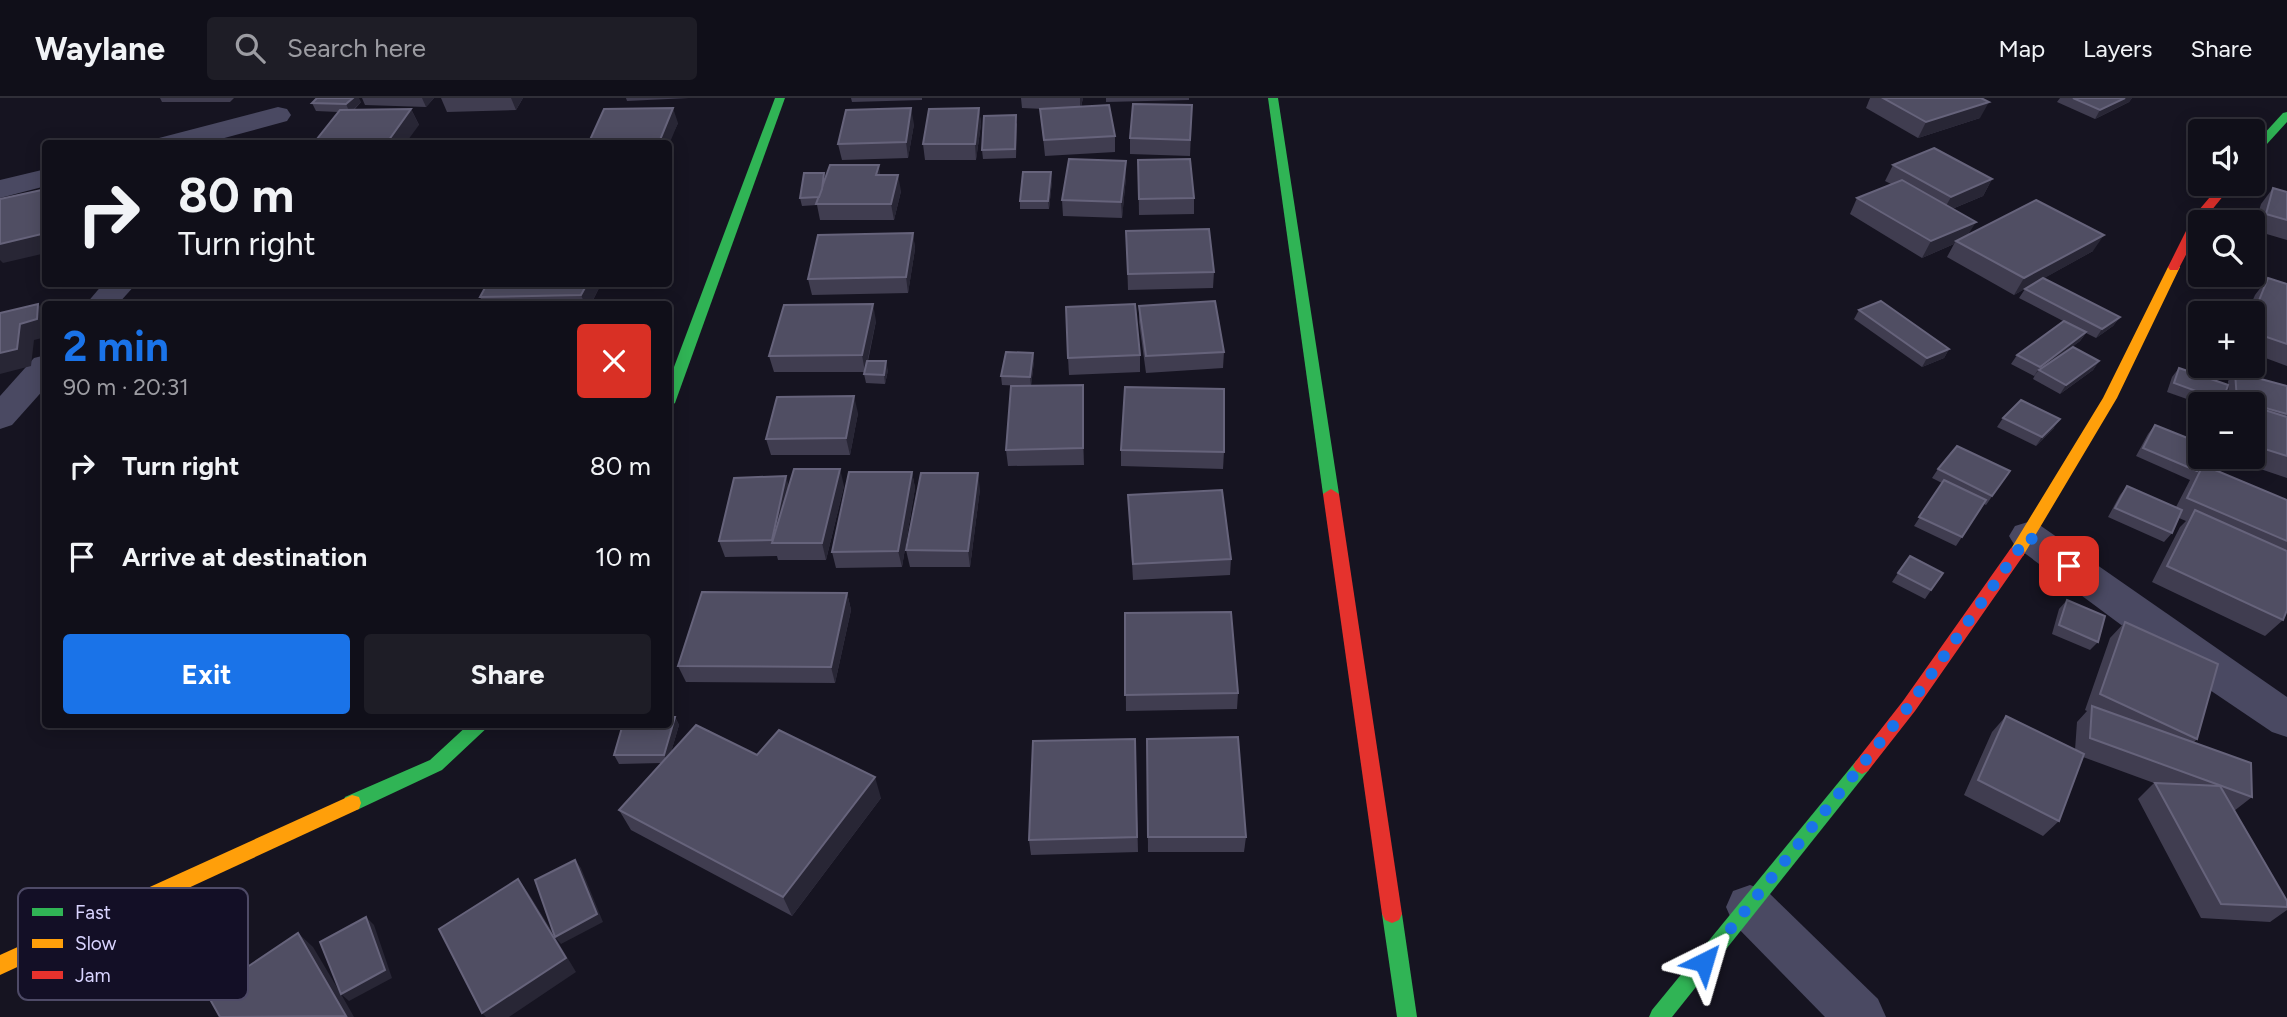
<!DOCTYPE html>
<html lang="en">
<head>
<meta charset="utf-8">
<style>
  :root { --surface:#100f19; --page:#1e1d26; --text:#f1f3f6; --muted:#9c9ca2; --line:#302f38; --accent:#1a73e8 }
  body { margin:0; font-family:Figtree,sans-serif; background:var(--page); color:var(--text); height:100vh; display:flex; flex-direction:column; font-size:26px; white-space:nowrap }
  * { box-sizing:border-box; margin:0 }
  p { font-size:23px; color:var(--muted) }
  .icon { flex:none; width:38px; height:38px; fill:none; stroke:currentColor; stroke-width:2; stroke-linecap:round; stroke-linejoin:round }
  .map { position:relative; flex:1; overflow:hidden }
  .sheet { position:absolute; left:42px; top:203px; width:630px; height:427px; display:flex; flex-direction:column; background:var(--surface); border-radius:7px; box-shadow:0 4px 18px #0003,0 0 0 2px var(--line) }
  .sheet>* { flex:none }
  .guide { position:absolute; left:42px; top:42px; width:630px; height:147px; border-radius:7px; box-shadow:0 4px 18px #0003,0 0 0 2px var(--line); background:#100f19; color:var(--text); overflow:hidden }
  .fabs { position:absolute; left:2188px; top:21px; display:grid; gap:14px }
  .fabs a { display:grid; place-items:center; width:77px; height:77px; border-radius:7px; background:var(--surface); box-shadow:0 4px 18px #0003,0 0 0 2px var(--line); font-size:35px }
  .pin { position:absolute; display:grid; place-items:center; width:60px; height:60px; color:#fff; margin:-30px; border-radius:14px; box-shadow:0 4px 10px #0006 }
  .me { position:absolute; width:77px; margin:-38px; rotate:40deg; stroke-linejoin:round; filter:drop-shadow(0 0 5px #0008) }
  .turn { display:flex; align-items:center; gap:24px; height:147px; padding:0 21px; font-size:32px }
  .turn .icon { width:91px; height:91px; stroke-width:2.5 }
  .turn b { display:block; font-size:49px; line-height:60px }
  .round { display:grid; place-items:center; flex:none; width:74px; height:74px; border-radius:7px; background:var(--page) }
  .summary { display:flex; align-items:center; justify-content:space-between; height:119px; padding:0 21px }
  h1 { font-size:42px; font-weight:700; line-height:52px; color:var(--accent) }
  .button { display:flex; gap:14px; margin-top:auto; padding:14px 21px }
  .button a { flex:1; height:80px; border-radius:7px; background:var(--accent); color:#fff; font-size:28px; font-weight:700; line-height:80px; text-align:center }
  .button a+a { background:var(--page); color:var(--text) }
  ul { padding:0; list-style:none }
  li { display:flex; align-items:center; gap:21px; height:91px; padding:0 21px }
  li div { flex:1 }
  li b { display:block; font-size:26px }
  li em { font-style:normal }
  header { display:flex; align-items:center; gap:42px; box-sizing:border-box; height:98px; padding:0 35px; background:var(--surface); border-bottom:2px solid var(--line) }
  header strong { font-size:33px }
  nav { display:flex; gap:38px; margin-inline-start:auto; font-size:24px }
  .search { width:490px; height:63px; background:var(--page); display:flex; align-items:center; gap:18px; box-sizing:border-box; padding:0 24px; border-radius:7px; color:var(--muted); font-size:26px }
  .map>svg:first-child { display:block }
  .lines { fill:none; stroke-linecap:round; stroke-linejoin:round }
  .street { fill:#4a4962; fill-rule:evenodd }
  .fast { fill:#30b455; fill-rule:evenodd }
  .slow { fill:#ff9f0a; fill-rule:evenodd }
  .jam { fill:#e5322d; fill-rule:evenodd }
  .wall { fill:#403d50 }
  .shaded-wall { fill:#282635 }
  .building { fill:#504e63; stroke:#66637b; stroke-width:2 }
  .route { stroke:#1a73e8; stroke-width:12; stroke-dasharray:0 21.6 }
  .key { fill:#130f26; stroke:#4e4a67; stroke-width:2 }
  .key-label { font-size:19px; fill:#d9d4ff }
</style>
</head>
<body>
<header>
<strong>Waylane</strong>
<div class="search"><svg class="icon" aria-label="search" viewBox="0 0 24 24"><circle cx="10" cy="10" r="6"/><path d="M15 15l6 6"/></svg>Search here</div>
<nav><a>Map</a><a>Layers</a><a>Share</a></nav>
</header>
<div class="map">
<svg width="2287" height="919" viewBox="0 0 2287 919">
  <rect width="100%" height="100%" fill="#161421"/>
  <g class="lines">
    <g class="street">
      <path d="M278,9L287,11L291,17L287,23L202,46H156L159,40Z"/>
      <path d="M46,71V88L0,100V82Z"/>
      <path d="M103,186H136L118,206H86Z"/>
      <path d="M46,257V289L12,327L0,331V298L34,260Z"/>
      <path d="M2028,424L2041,428L2287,599V639L2272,634L2198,584L2015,448L2009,438L2015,428Z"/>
      <path d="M1750,787L1767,793L1878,901L1886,919H1825L1733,825L1726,809L1733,793Z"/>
    </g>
    <g class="fast">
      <path d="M775,0H785L675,305L668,310V285Z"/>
      <path d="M1268,0H1278L1339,396L1331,401L1323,396Z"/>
      <path d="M2287,14V24L2256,58L2252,59V49L2283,15Z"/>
      <path d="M469,626H491L442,672L359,711L352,713L345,711L343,705L345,699L430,662Z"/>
      <path d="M1862,660L1868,663L1871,668L1868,673L1672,919H1649L1652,912L1856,663Z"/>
      <path d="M1392,807L1399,810L1402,816L1417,919H1397L1382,816L1385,810Z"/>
    </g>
    <g class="slow">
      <path d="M2174,165L2180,169L2117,300L2023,458H2011L2009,454L2103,300L2168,169Z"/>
      <path d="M352,697L359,699L361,705L359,711L0,877V857Z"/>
    </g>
    <g class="jam">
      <path d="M2221,86H2233L2202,124H2200V130L2178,172H2170L2168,169L2193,119Z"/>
      <path d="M1331,391L1339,396L1402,816L1399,822L1392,825L1385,822L1382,816L1323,396Z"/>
      <path d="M2017,448L2025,454L2023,458L1915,613L1868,673L1862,676L1856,673L1853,668L1856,663L1903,603L2011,450Z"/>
    </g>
  </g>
  <g class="wall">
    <path d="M160,0H234L230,4H162Z"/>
    <path d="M362,0H434L426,9L365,7Z"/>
    <path d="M441,0H523L516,12L447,14Z"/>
    <path d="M626,0H689L627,3Z"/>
    <path d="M851,0H922V2L852,4Z"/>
    <path d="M1021,0H1083L1081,9L1115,38V54L1045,58L1040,11H1044L1022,10Z"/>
    <path d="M1106,0H1189V2L1106,4Z"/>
    <path d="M1870,0H1981L1980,20L1918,40L1866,10Z"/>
    <path d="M2060,0H2132L2129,4L2095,21L2057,4Z"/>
    <path d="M361,4L354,12L411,11L419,27L338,14L316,13L312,5Z"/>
    <path d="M1192,7L1190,58L1130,56V40Z"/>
    <path d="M979,10L981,26L976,62H925L923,46Z"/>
    <path d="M678,25L668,46H589V44Z"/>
    <path d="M1017,25L1016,60L983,61L982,52Z"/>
    <path d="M914,26L908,60L842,62L838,46Z"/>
    <path d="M1138,62L1194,100V116L1139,117Z"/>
    <path d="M1893,67L1992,81L1983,98L1952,111L1969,136L2093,153L2044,180L2120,219L2113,228L2096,240L2086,235L2080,243L2069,251L2099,263L2093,272L2060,296L2033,281L2035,277L2034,278L2011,266L2017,257L2063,223L2019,200L2025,191L2035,185L2014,197L1947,159L1954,146L1922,160L1850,116L1857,100L1891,86L1885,83Z"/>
    <path d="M880,77L901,93L894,122H820L817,107L802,108L800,100L825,80Z"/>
    <path d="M1126,79L1122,120L1063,118L1062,102Z"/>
    <path d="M1052,83L1049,111H1020V103Z"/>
    <path d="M2273,90L2287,94V142L2253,132L2261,106Z"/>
    <path d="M1126,133L1214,174L1213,190L1128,192Z"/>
    <path d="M913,135L915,151L908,195L812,197L808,181Z"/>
    <path d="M2268,180L2287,186V268L2252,255V215H2247L2255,197Z"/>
    <path d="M487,186H601L591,206H483L480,199Z"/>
    <path d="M1139,208L1224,254L1223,270L1146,275L1139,224Z"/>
    <path d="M1859,212L1949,251L1944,260L1922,269L1854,221Z"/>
    <path d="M876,223L868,263L888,272L885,286L866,285L864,276V274H774L769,258Z"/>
    <path d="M1033,255L1034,263L1031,288L1084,304V367L1008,368L1006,352L1024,288L1002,287L1001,278Z"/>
    <path d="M1140,257V274L1069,277L1068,260Z"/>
    <path d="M2179,270L2223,303L2220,306H2201L2167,294L2172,279Z"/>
    <path d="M2235,274L2287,288V380L2228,360V359H2252V306H2229L2228,283Z"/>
    <path d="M858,315L850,357H771L766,341Z"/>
    <path d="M2003,320L2054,330L2036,348L1997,329Z"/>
    <path d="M2155,327L2204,367L2287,402V512L2283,522L2265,538L2152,484L2180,429L2186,423L2179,420L2172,435L2164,444L2108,419L2120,397L2127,388L2176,409L2190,382L2136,358L2148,336Z"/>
    <path d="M1121,352L1224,354L1223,371L1121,368Z"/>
    <path d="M1938,371L2010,373L1986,407L1984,406L1956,448L1914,428L1942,385L1932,380Z"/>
    <path d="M912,374L915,390L902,469L836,470L832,454Z"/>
    <path d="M789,388H844L826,462H778L777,458L725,459L719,443Z"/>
    <path d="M980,391L970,469H910L906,452Z"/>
    <path d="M1128,397L1231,461L1230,477L1133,482Z"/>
    <path d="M1898,475H1943L1925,501L1892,484Z"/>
    <path d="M847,495L851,512L835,585L686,584L678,568Z"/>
    <path d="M2067,502L2098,544L2090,552L2052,536L2059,511Z"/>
    <path d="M1125,515L1238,595L1237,611L1126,613Z"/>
    <path d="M2125,524L2197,641L2194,644L2252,699L2234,713L2287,803V812L2270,824L2201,820L2138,701L2154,685L2083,659L2059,723L2043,738L1964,697L1992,634L2006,618L2075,652L2077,624L2087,613L2085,612L2110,540Z"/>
    <path d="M675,619L679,627L671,654L757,657L881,700L792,818L631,732L619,712L661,665L619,666L614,657Z"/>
    <path d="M1135,641L1138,754L1031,757L1029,742Z"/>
    <path d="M1147,641L1246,739L1244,754H1148Z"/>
  </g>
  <g class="shaded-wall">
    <path d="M353,0H359L361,4L350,15L346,6Z"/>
    <path d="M422,0H434L426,9Z"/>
    <path d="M511,0H523L516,12Z"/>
    <path d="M1080,0H1083L1080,12Z"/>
    <path d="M2125,0H2132L2129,4L2095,21L2100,12Z"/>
    <path d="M1989,4L1980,20L1918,40L1926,24Z"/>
    <path d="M673,10L678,25L668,49V46H661L660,42Z"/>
    <path d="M911,10L914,26L908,60L906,44Z"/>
    <path d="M979,10L981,26L976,62L975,46Z"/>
    <path d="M411,11L419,27L405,46H386Z"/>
    <path d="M1126,63V79L1122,120L1121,104Z"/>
    <path d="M879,67L881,83L876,77Z"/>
    <path d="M1051,74L1052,83L1049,111L1048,103Z"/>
    <path d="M898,77L901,93L894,122L891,106Z"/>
    <path d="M1992,81L1983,98L1942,115L1951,99Z"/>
    <path d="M1976,124L1966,140L1956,143L1954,146L1922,160L1931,143Z"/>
    <path d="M46,135V155L3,165L0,162V146Z"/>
    <path d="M913,135L915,151L908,195L906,179Z"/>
    <path d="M2104,137L2093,153L2014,197L2024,180Z"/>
    <path d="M587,186H601L591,206H585L581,197Z"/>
    <path d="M38,206L46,215V239L34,242L31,268L0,276V255L20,226Z"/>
    <path d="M873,206L876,223L865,274L862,257Z"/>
    <path d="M2120,219L2113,228L2096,240L2102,231Z"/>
    <path d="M2086,234L2080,243L2041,273L2039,272L2034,278L2040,269Z"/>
    <path d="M1949,251L1944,260L1922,269L1927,260Z"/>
    <path d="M1033,255L1034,263L1031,288L1030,279Z"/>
    <path d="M886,263L888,272L885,286L884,277Z"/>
    <path d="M2099,263L2093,272L2060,296L2066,287Z"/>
    <path d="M1083,287L1084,304V367L1083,350Z"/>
    <path d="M854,298L858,315L850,357L846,340Z"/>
    <path d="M2060,321L2054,330L2036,348L2042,339Z"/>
    <path d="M840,371L844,388L826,462L822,445Z"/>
    <path d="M912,374L915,390L902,469L898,453Z"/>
    <path d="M978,375L980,391L970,469L968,453Z"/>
    <path d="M786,378L791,395L773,445L772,442Z"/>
    <path d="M847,495L851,512L835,585L831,569Z"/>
    <path d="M675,619L679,627L668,665L664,657Z"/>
    <path d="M875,679L881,700L792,818L783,799Z"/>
    <path d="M575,762L581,770L603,824L561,846L555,839L576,874L509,919H486L482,915L518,781L529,796L555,838Z"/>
    <path d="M366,819L374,827L392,880L349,903L341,896L354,919H345L298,835L313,849L341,896Z"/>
  </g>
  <g class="building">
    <path d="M317,0H353L346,6L312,5Z"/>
    <path d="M1883,0H1981L1989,4L1926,24Z"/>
    <path d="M2073,0H2125L2100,12Z"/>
    <path d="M1133,6L1192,7L1190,42L1130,40Z"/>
    <path d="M1109,7L1115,38L1044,42L1040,11Z"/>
    <path d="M673,10L660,42L589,44L604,11Z"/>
    <path d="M911,10L906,44L838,46L846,12Z"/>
    <path d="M979,10L975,46H923L929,11Z"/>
    <path d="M411,11L386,46H313L340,12Z"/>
    <path d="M1016,17L1015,51L982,52L984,18Z"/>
    <path d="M1934,50L1992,81L1951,99L1893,67Z"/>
    <path d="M1069,61L1126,63L1121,104L1062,102Z"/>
    <path d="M1190,61L1194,100L1139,101L1138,62Z"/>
    <path d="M830,67H879L876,77H898L891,106H816Z"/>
    <path d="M1023,74H1051L1048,103H1020Z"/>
    <path d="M804,75H824L822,91L819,99L800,100Z"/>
    <path d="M1902,82L1976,124L1931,143L1857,100Z"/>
    <path d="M2273,90L2287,94V122L2266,116Z"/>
    <path d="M46,91V135L0,146V101Z"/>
    <path d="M2036,102L2104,137L2024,180L1956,143Z"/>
    <path d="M1209,131L1214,174L1128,176L1126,133Z"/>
    <path d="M913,135L906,179L808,181L818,137Z"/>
    <path d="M2043,180L2120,219L2102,231L2025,191Z"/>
    <path d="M2268,180L2287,186V246L2252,234V220Z"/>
    <path d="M487,186H587L581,197L480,199Z"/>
    <path d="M1215,203L1224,254L1146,258L1139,208Z"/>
    <path d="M1881,203L1949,251L1927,260L1859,212Z"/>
    <path d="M38,206L37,221L20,226L17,251L0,255V215Z"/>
    <path d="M873,206L862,257L769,258L784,207Z"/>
    <path d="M1135,206L1140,257L1068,260L1066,209Z"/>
    <path d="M2064,223L2086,234L2040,269L2017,257Z"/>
    <path d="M2073,249L2099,263L2066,287L2039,272Z"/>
    <path d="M1006,254L1033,255L1030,279L1001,278Z"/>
    <path d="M867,263H886L884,277L864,276Z"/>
    <path d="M2179,270L2228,287L2223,303L2174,285Z"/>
    <path d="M2235,274L2287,288V316L2237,302Z"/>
    <path d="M1083,287V350L1006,352L1011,288Z"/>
    <path d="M1125,289L1224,291V354L1121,352Z"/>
    <path d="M854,298L846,340L766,341L777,299Z"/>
    <path d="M2021,302L2060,321L2042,339L2003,320Z"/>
    <path d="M2252,308L2287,319V358L2252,347Z"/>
    <path d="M2155,327L2200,345V359H2208L2204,367H2203L2197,373L2143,350Z"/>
    <path d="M1957,348L2010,373L1992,398L1938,371Z"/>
    <path d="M2203,367L2287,402V443L2187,400Z"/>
    <path d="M794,371H840L822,445H772Z"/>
    <path d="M849,374H912L898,453L832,454Z"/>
    <path d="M921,375H978L968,453L906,452Z"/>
    <path d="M786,378L772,442L719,443L734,380Z"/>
    <path d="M1944,382L1986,402L1962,439L1919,419Z"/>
    <path d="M2127,388L2182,412L2172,435L2115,410Z"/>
    <path d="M1222,392L1231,461L1133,466L1128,397Z"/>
    <path d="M2195,412L2287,453V512L2283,522L2167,468Z"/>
    <path d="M1910,458L1943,475L1931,492L1898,475Z"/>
    <path d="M702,494L847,495L831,569L678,568Z"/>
    <path d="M2067,502L2105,518L2098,544L2059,527Z"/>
    <path d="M1231,514L1238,595L1125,597V515Z"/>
    <path d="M2125,524L2218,566L2197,641L2100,596Z"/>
    <path d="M2092,608L2251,665L2252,699L2090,640Z"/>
    <path d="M2006,618L2084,656L2059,723L1978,682Z"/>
    <path d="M668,619H675L664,657H614L623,626H668Z"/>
    <path d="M696,627L757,657L779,632L875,679L783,799L619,712Z"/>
    <path d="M1238,639L1246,739H1148L1147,641Z"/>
    <path d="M1135,641L1137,739L1029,742L1033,643Z"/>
    <path d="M2155,685L2220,688L2287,803V809L2221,806Z"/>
    <path d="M575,762L597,816L555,839L535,782Z"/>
    <path d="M518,781L566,860L482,915L439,831Z"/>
    <path d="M366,819L385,872L341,896L320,844Z"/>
    <path d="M298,835L346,918L220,919L207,896Z"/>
  </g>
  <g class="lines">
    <path class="route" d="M1704,864L1909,608L2028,438L2069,468"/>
  </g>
  <rect x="18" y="790" width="230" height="112" rx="10" class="key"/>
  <rect x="32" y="810" width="31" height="8" fill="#30b455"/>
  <rect x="32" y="841" width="31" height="9" fill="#ff9f0a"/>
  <rect x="32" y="873" width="31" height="8" fill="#e5322d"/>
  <g class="key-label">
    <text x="75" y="821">Fast</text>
    <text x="75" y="852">Slow</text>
    <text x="75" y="884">Jam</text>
  </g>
</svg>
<div class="fabs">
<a><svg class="icon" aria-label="sound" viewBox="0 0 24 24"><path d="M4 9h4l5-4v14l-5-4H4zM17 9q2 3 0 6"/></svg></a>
<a><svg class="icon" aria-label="search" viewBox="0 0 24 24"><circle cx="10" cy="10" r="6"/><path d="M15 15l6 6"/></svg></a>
<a>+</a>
<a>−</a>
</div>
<div class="pin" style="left:2069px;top:468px;background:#d93025"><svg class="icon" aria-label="arrive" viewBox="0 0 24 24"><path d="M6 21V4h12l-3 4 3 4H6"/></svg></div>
<svg class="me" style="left:1704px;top:864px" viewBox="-20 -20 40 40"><path d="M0-17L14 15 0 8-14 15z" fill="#1a73e8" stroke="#fff" stroke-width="4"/></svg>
<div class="guide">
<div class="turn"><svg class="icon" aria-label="right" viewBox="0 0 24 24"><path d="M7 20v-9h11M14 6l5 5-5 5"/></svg><div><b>80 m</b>Turn right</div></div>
</div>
<section class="sheet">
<div class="summary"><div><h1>2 min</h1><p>90 m · 20:31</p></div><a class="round" style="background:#d93025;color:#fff"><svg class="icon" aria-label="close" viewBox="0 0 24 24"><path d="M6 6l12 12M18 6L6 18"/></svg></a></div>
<ul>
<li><svg class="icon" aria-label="right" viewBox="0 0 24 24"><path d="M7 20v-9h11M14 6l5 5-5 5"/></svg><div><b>Turn right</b></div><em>80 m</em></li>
<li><svg class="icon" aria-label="arrive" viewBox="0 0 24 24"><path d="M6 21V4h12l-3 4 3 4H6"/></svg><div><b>Arrive at destination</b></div><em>10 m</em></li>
</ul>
<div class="button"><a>Exit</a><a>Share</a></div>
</section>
</div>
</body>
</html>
